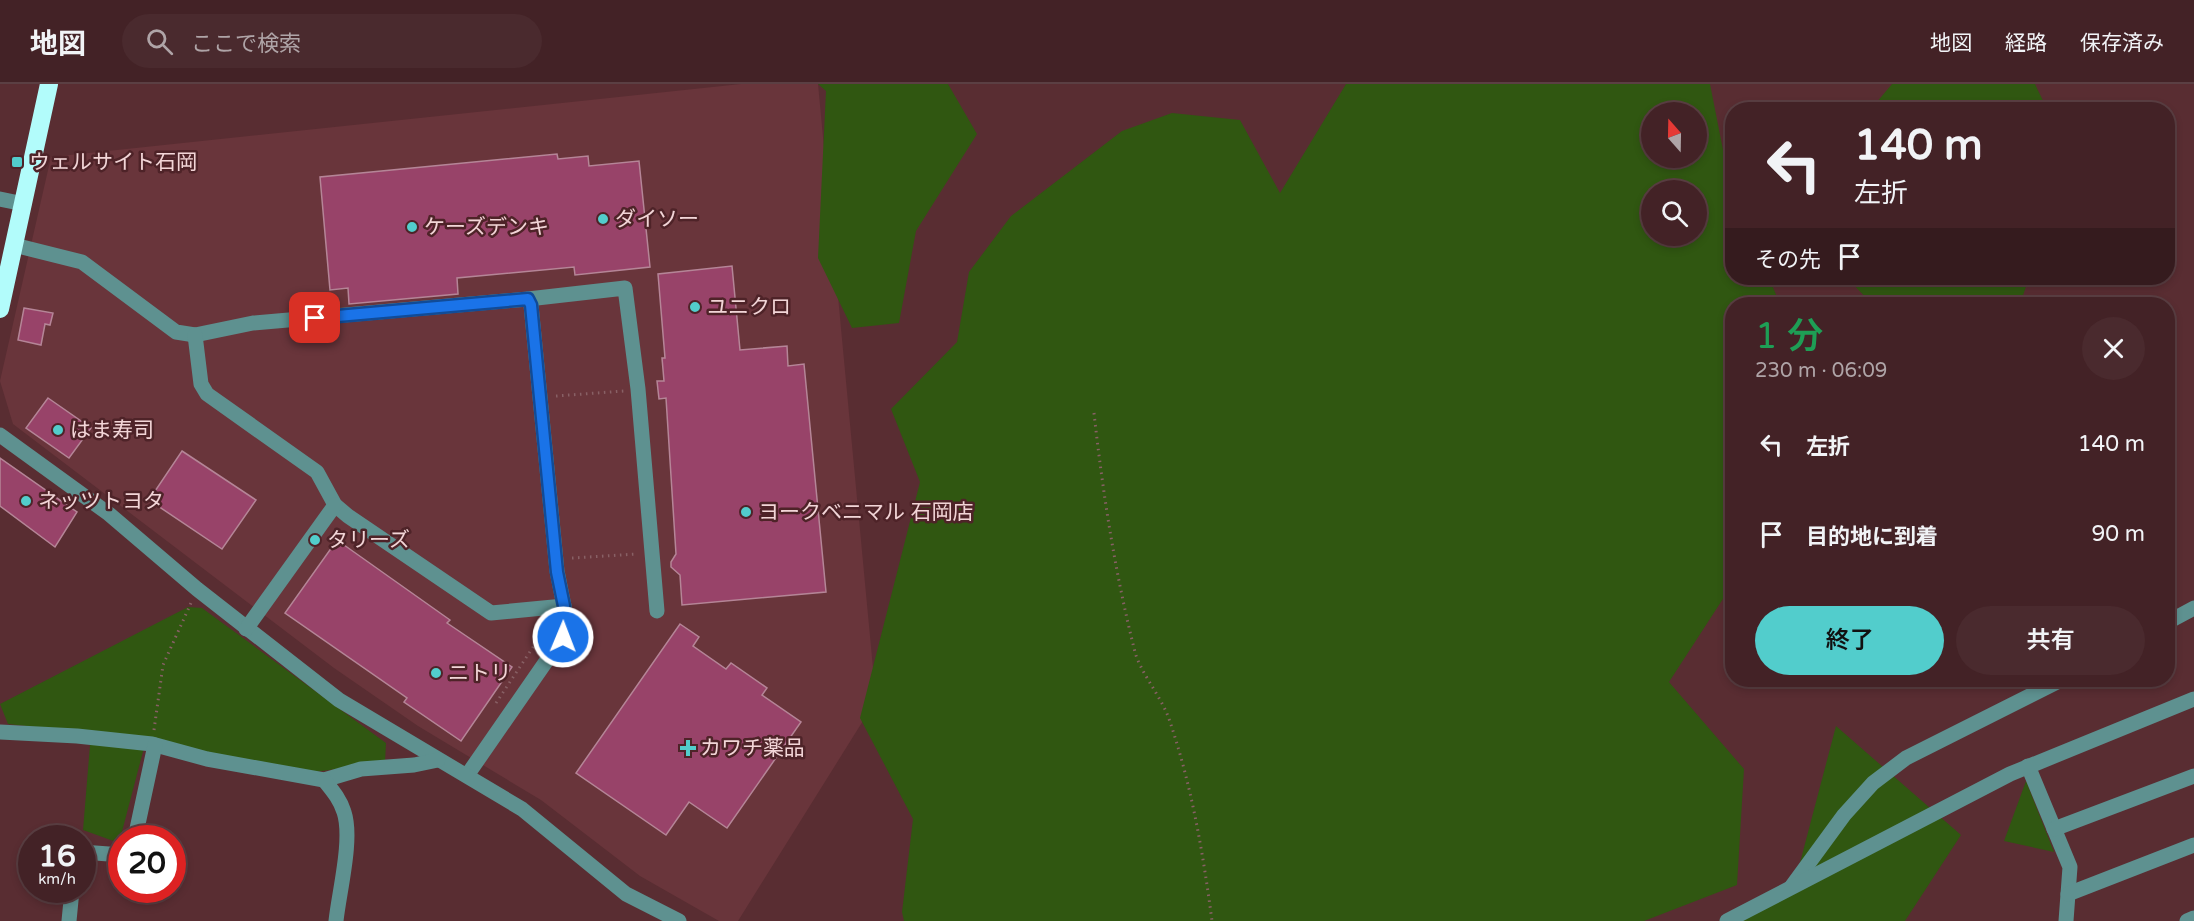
<!DOCTYPE html>
<html lang="ja">
<head>
<meta charset="utf-8">
<style>
  :root { --surface:#432226; --page:#4a2a2e; --text:#f1f3f6; --muted:#afa4a7; --line:#5b3f43; --accent:#52cdcc }
  body { margin:0; font-family:"Varela Round","Noto Sans JP",sans-serif; background:var(--page); color:var(--text); height:100vh; display:flex; flex-direction:column; font-size:22px; white-space:nowrap }
  * { box-sizing:border-box; margin:0 }
  p { font-size:20px; color:var(--muted) }
  .icon { flex:none; width:33px; height:33px; fill:none; stroke:currentColor; stroke-width:2; stroke-linecap:round; stroke-linejoin:round }
  .map { position:relative; flex:1; overflow:hidden }
  .side { position:absolute; left:1725px; top:213px; width:450px; height:390px; display:flex; flex-direction:column; background:var(--surface); border-radius:24px; box-shadow:0 3px 9px #0003,0 0 0 2px var(--line) }
  .side>* { flex:none }
  .guide { position:absolute; left:1725px; top:18px; width:450px; height:183px; border-radius:24px; box-shadow:0 3px 9px #0003,0 0 0 2px var(--line); background:#432226; color:var(--text); overflow:hidden }
  .needle { width:39px; rotate:340deg }
  .tools { position:absolute; left:1641px; top:18px; display:grid; gap:12px }
  .tools a { display:grid; place-items:center; width:66px; height:66px; border-radius:50%; background:var(--surface); box-shadow:0 3px 9px #0003,0 0 0 2px var(--line); font-size:30px }
  .speed { position:absolute; left:18px; top:741px; display:flex; gap:12px; font-size:30px; font-weight:700; text-align:center }
  .speed>* { display:grid; place-content:center; width:78px; height:78px; border-radius:50%; background:var(--surface); box-shadow:0 3px 9px #0003,0 0 0 2px var(--line); line-height:1 }
  .speed small { font-size:15px; font-weight:400 }
  .speed .limit { border:9px solid #d22; background:#fff; color:#111 }
  .pin { position:absolute; display:grid; place-items:center; width:51px; height:51px; color:#fff; margin:-26px; border-radius:12px; box-shadow:0 3px 9px #0006 }
  .me { position:absolute; width:66px; margin:-33px; rotate:1deg; stroke-linejoin:round; filter:drop-shadow(0 0 4px #0008) }
  .turn { display:flex; align-items:center; gap:21px; height:126px; padding:0 30px; font-size:27px }
  .turn .icon { width:78px; height:78px; stroke-width:2.5 }
  .turn b { display:block; font-size:42px; line-height:51px }
  .then { display:flex; align-items:center; height:57px; padding:0 30px; background:#0003; gap:12px; font-size:22px }
  .round { display:grid; place-items:center; flex:none; width:63px; height:63px; border-radius:32px; background:var(--page) }
  .summary { display:flex; align-items:center; justify-content:space-between; height:102px; padding:0 30px }
  h1 { font-size:36px; font-weight:600; line-height:45px; color:#1e9e55 }
  .cta { display:flex; gap:12px; margin-top:auto; padding:12px 30px }
  .cta a { flex:1; height:69px; border-radius:36px; background:var(--accent); color:#111; font-size:24px; font-weight:600; line-height:69px; text-align:center }
  .cta a+a { background:var(--page); color:var(--text) }
  ul { padding:0; list-style:none }
  li { display:flex; align-items:center; gap:18px; height:90px; padding:0 30px }
  li div { flex:1 }
  li b { display:block; font-size:22px }
  li em { font-style:normal }
  header { display:flex; align-items:center; gap:36px; box-sizing:border-box; height:84px; padding:0 30px; background:var(--surface); border-bottom:2px solid var(--line) }
  header strong { font-size:28px }
  nav { display:flex; gap:33px; margin-inline-start:auto; font-size:21px }
  .search { width:420px; height:54px; background:var(--page); display:flex; align-items:center; gap:15px; box-sizing:border-box; padding:0 21px; border-radius:33px; color:var(--muted); font-size:22px }
  .map>svg:first-child { display:block }
  .built { fill:#69353b }
  .green { fill:#305711; fill-rule:evenodd }
  .building { fill:#984369; stroke:#b58597; stroke-width:1.5 }
  .lines { fill:none; stroke-linecap:round; stroke-linejoin:round }
  .path { stroke:#886065; stroke-width:3; stroke-dasharray:1.5 4.5; stroke-linecap:butt }
  .minor { stroke:#5e9190; stroke-width:15 }
  .highway { stroke:#b2fcfb; stroke-width:18 }
  .route-casing { stroke:#114b97; stroke-width:15 }
  .route { stroke:#1a73e8; stroke-width:10 }
  .poi-dot { fill:#52cdcc; stroke:#4e2328; stroke-width:2 }
  .labels { text-anchor:middle; stroke-width:5; stroke-linejoin:round; paint-order:stroke }
  .poi-label { font-size:21px; fill:#f2d5d7; stroke:#4e2328; text-anchor:start }
</style>
</head>
<body>
<header>
<strong>地図</strong>
<div class="search"><svg class="icon" aria-label="search" viewBox="0 0 24 24"><circle cx="10" cy="10" r="6"/><path d="M15 15l6 6"/></svg>ここで検索</div>
<nav><a>地図</a><a>経路</a><a>保存済み</a></nav>
</header>
<div class="map">
<svg width="2194" height="837" viewBox="0 0 2194 837">
  <rect width="100%" height="100%" fill="#592d32"/>
  <path class="built" d="M741,0H818L876,616L738,837H719L640,792L541,716L418,642L334,584L13,340L0,297L51,73Z"/>
  <g class="green">
    <path d="M818,0H948L977,50L916,147L899,239L852,244L818,174L826,7Z"/>
    <path d="M1346,0H1710L1727,86L1732,100V194H1769L1780,220H1732V501L1669,598L1744,685L1737,801L1644,837H904L902,828L913,735L860,634L920,398L891,325L957,258L969,188L1011,132L1122,47L1172,29L1240,36L1280,109ZM1696,28V74H1652V28ZM1696,106V152H1652V106Z"/>
    <path d="M1892,0H2035L2047,25H1871Z"/>
    <path d="M1847,194H2029L2020,220H1872Z"/>
    <path d="M188,523L202,524L386,659L385,678L301,690L146,656L119,759L83,746L91,649L8,640L0,620Z"/>
    <path d="M1836,642L1961,751L1905,837H1727L1792,809Z"/>
    <path d="M2026,697L2054,768L2004,757Z"/>
  </g>
  <g class="building">
    <path d="M557,70L558,75L588,72L589,82L639,77L650,183L575,191L574,183L457,194L458,210L349,220L348,204L330,206L320,93Z"/>
    <path d="M732,182L740,266L787,262L788,282L804,280L826,508L682,521L680,491L671,483V478L676,470L666,314L659,315L657,297H664L662,274H665L658,190Z"/>
    <path d="M24,224L53,229L50,241L45,240L41,261L18,256Z"/>
    <path d="M48,314L91,344L69,374L26,344Z"/>
    <path d="M182,367L256,416L222,465L149,416Z"/>
    <path d="M0,374L77,428L55,463L0,422Z"/>
    <path d="M337,456L450,536L447,539L512,583L461,657L404,618L407,614L285,529Z"/>
    <path d="M680,540L699,553L693,562L726,585L731,579L767,604L762,611L801,638L727,744L689,718L666,751L576,689Z"/>
  </g>
  <g class="lines">
    <g class="path">
      <path d="M556,312L624,307"/>
      <path d="M1094,329C1103,410 1115,489 1135,568C1140,587 1159,610 1168,632C1191,698 1203,768 1212,837"/>
      <path d="M572,474L637,470"/>
      <path d="M496,619L547,542"/>
      <path d="M154,646L163,581L191,519"/>
    </g>
    <g class="minor">
      <path d="M0,115L24,120"/>
      <path d="M14,161L82,178L176,248L195,251L253,239L528,215L531,221L557,487L564,522L563,553L468,690"/>
      <path d="M528,215L625,204L638,305L657,527"/>
      <path d="M195,251L201,300L207,310L317,388L335,421L348,432L491,529L564,522"/>
      <path d="M0,351L109,430L197,505L339,616L522,725L626,810L679,837"/>
      <path d="M2168,538L2194,524"/>
      <path d="M246,545L335,421"/>
      <path d="M0,648L77,652L152,660L207,675L324,696L361,685L414,681L438,676"/>
      <path d="M2028,682L2070,783L2066,837"/>
      <path d="M324,696C332,706 340,715 344,728C353,755 339,808 336,837"/>
      <path d="M2054,745L2194,692"/>
      <path d="M135,754L155,661"/>
      <path d="M82,768L122,771"/>
      <path d="M1792,802L1844,731L1873,699L1906,674L2061,596"/>
      <path d="M2068,810L2194,761"/>
      <path d="M69,837L72,806"/>
      <path d="M1727,837L2010,690L2194,615"/>
      <path d="M2187,837L2194,834"/>
    </g>
    <path class="highway" d="M0,225L49,0"/>
  </g>
  <g class="lines">
    <g class="route-casing">
      <path id="route" d="M315,234L528,215L531,221L557,488L564,522L563,553"/>
    </g>
    <use href="#route" class="route"/>
  </g>
  <g class="poi-dot">
    <rect x="11" y="72" width="12" height="12" rx="3"/>
    <circle cx="603" cy="135" r="6"/>
    <circle cx="412" cy="143" r="6"/>
    <circle cx="695" cy="223" r="6"/>
    <circle cx="58" cy="346" r="6"/>
    <circle cx="26" cy="417" r="6"/>
    <circle cx="746" cy="428" r="6"/>
    <circle cx="315" cy="456" r="6"/>
    <circle cx="436" cy="589" r="6"/>
    <path d="M685 655h6v6h6v6h-6v6h-6v-6h-6v-6h6z"/>
  </g>
  <g class="labels">
    <g class="poi-label">
      <text x="29" y="85">ウェルサイト石岡</text>
      <text x="615" y="142">ダイソー</text>
      <text x="424" y="150">ケーズデンキ</text>
      <text x="707" y="230">ユニクロ</text>
      <text x="70" y="353">はま寿司</text>
      <text x="38" y="424">ネッツトヨタ</text>
      <text x="758" y="435">ヨークベニマル 石岡店</text>
      <text x="327" y="463">タリーズ</text>
      <text x="448" y="596">ニトリ</text>
      <text x="700" y="671">カワチ薬品</text>
    </g>
  </g>
</svg>
<div class="tools">
<a><svg class="needle" viewBox="-14 -14 28 28"><path d="M0-13l5 13h-10z" fill="#e53935"/><path d="M0 13l5-13h-10z" fill="#afa4a7"/></svg></a>
<a><svg class="icon" aria-label="search" viewBox="0 0 24 24"><circle cx="10" cy="10" r="6"/><path d="M15 15l6 6"/></svg></a>
</div>
<div class="speed"><div>16<small>km/h</small></div><div class="limit">20</div></div>
<div class="pin" style="left:315px;top:234px;background:#d93025"><svg class="icon" aria-label="arrive" viewBox="0 0 24 24"><path d="M6 21V4h12l-3 4 3 4H6"/></svg></div>
<svg class="me" style="left:563px;top:553px" viewBox="-20 -20 40 40"><circle r="17" fill="#1a73e8" stroke="#fff" stroke-width="3"/><path d="M0-11L8 9 0 5-8 9z" fill="#fff"/></svg>
<div class="guide">
<div class="turn"><svg class="icon" aria-label="left" viewBox="0 0 24 24"><path d="M17 20v-9H6M10 6l-5 5 5 5"/></svg><div><b>140 m</b>左折</div></div>
<div class="then">その先<svg class="icon" aria-label="arrive" viewBox="0 0 24 24"><path d="M6 21V4h12l-3 4 3 4H6"/></svg></div>
</div>
<section class="side">
<div class="summary"><div><h1>1 分</h1><p>230 m · 06:09</p></div><a class="round"><svg class="icon" aria-label="close" viewBox="0 0 24 24"><path d="M6 6l12 12M18 6L6 18"/></svg></a></div>
<ul>
<li><svg class="icon" aria-label="left" viewBox="0 0 24 24"><path d="M17 20v-9H6M10 6l-5 5 5 5"/></svg><div><b>左折</b></div><em>140 m</em></li>
<li><svg class="icon" aria-label="arrive" viewBox="0 0 24 24"><path d="M6 21V4h12l-3 4 3 4H6"/></svg><div><b>目的地に到着</b></div><em>90 m</em></li>
</ul>
<div class="cta"><a>終了</a><a>共有</a></div>
</section>
</div>
</body>
</html>
